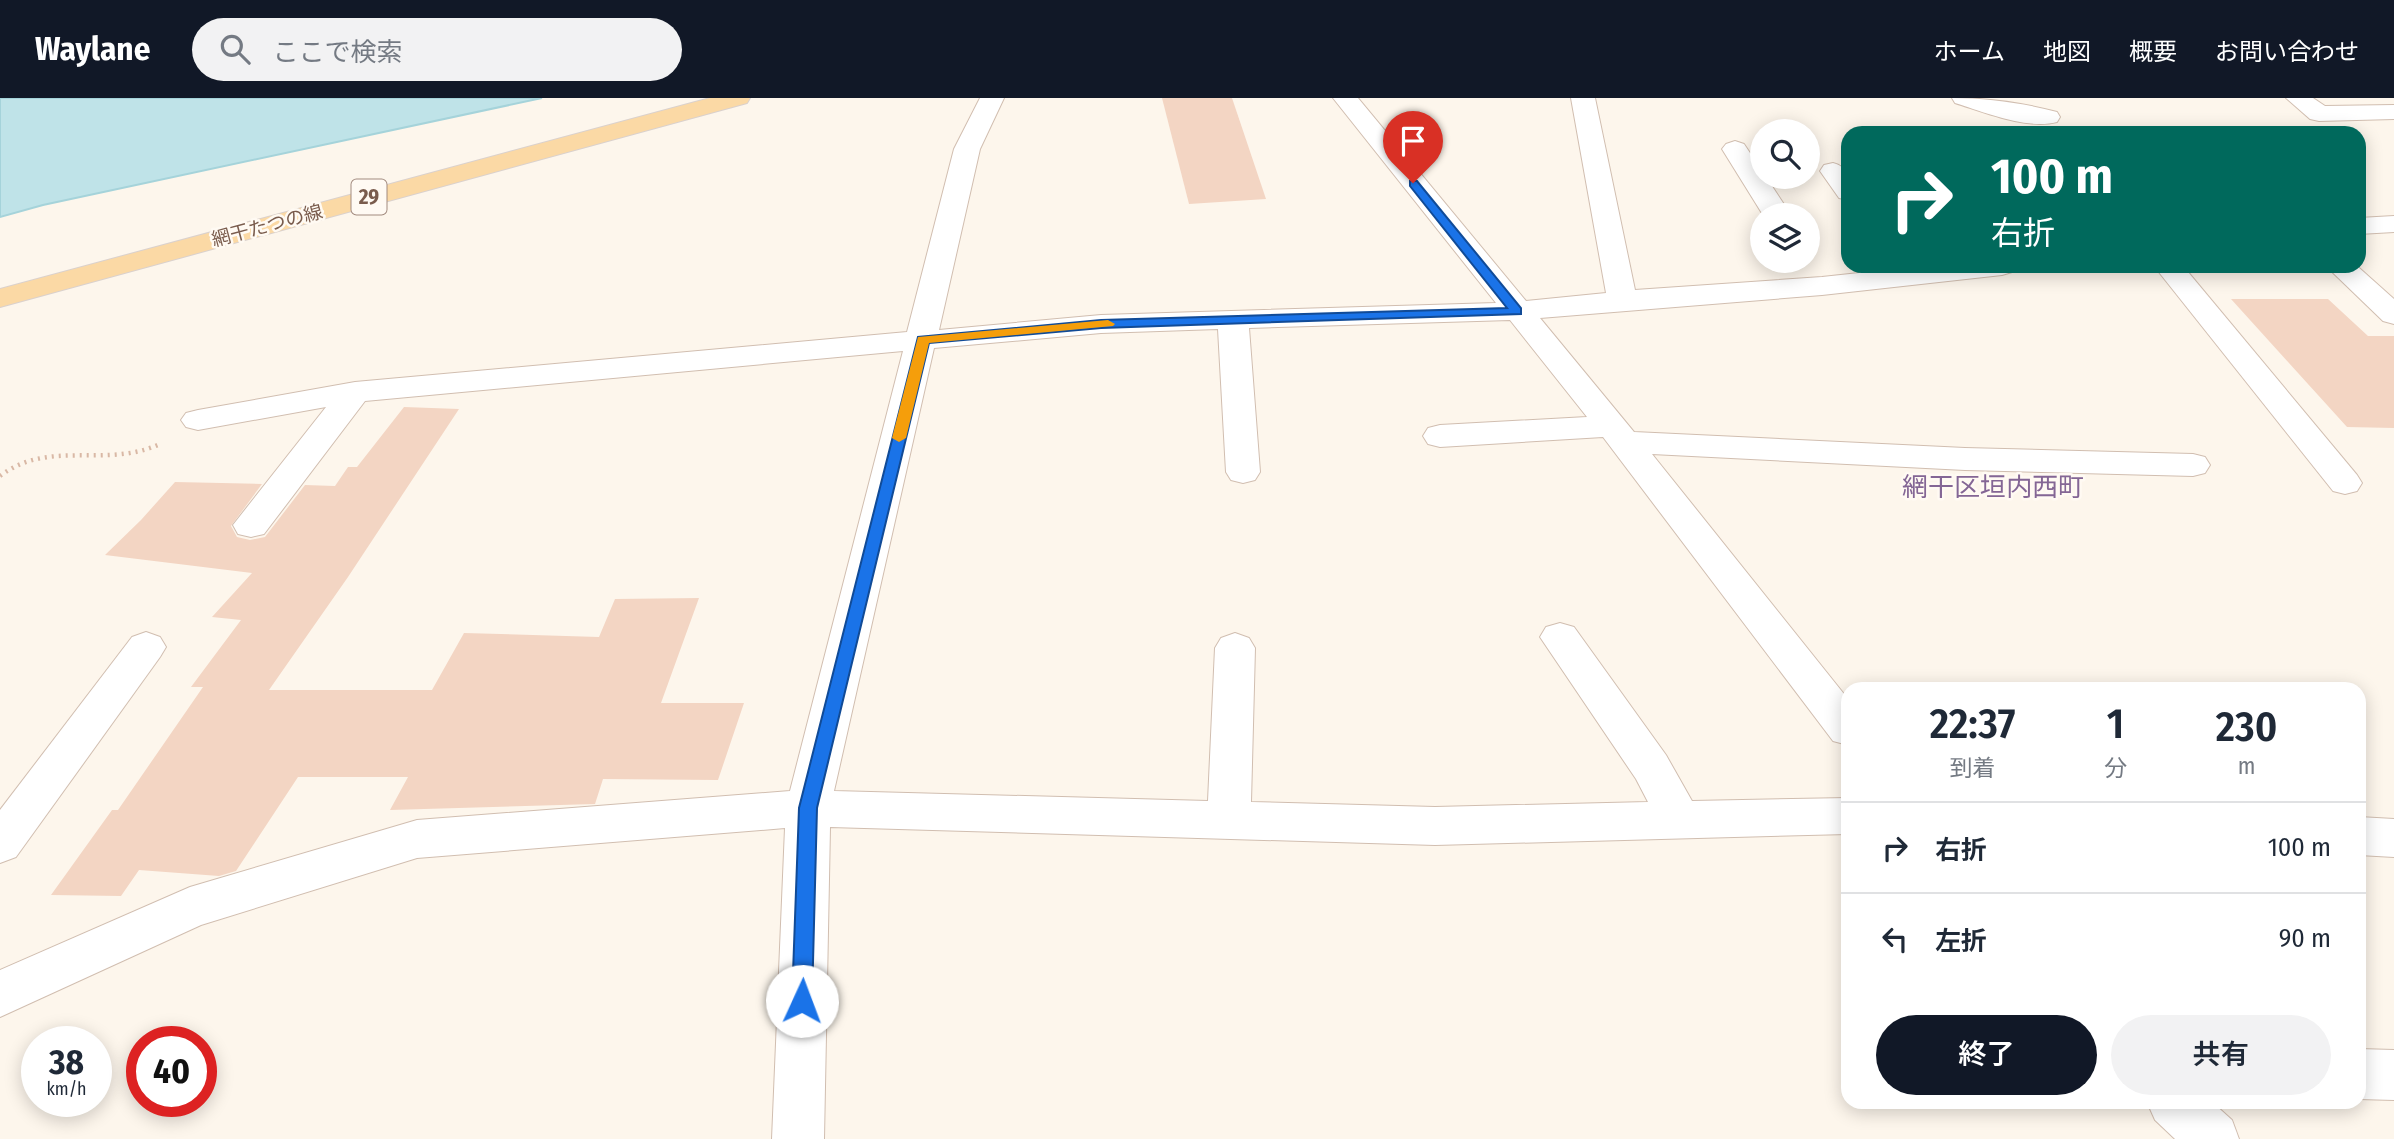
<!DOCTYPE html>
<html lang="ja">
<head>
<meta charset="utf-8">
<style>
  :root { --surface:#fff; --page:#f2f2f3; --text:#1f2937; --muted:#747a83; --line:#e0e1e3; --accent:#111827 }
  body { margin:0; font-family:"Fira Sans Condensed","Noto Sans JP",sans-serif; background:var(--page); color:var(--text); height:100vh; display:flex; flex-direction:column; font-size:26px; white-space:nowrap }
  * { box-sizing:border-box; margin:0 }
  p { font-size:23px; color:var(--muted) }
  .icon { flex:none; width:38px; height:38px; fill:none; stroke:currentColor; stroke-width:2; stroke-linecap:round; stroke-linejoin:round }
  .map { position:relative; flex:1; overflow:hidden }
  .side { position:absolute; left:1841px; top:584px; width:525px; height:427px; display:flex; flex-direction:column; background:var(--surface); border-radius:21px; box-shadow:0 4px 18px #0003 }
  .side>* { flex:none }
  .banner { position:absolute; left:1841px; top:28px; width:525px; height:147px; border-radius:21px; box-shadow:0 4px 18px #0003; background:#00695c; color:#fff; overflow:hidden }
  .buttons { position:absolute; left:1750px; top:21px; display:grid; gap:14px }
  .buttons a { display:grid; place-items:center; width:70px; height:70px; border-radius:50%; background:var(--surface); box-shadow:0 4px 18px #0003; font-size:35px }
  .speed { position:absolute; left:21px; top:928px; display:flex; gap:14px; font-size:35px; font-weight:700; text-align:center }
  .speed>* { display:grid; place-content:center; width:91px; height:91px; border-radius:50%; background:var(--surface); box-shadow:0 4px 18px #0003; line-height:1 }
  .speed small { font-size:18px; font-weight:400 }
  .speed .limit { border:10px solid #d22; background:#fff; color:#111 }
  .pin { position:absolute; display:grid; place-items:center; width:60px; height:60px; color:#fff; margin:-72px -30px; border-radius:50% 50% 50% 0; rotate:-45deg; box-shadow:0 0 7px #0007 }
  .pin .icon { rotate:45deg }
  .me { position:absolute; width:77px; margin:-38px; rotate:2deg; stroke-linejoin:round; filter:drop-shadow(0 0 5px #0008) }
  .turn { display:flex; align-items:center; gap:24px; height:147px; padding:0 35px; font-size:32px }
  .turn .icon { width:91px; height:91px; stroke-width:2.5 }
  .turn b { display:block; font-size:49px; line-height:60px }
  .eta { display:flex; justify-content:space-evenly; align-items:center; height:119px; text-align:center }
  .eta b { font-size:42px; font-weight:600; line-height:49px }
  .primary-button { display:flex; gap:14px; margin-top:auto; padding:14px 35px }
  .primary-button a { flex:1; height:80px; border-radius:42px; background:var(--accent); color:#fff; font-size:28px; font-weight:600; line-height:80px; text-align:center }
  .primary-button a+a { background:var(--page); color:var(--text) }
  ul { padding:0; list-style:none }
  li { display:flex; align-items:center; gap:21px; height:91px; padding:0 35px; border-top:2px solid var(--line) }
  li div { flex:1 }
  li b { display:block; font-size:26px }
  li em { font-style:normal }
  header { display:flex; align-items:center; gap:42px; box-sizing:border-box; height:98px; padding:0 35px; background:var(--accent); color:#fff }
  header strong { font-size:33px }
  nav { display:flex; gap:38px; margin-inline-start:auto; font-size:24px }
  .search { width:490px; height:63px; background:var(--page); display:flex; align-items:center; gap:18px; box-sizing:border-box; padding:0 24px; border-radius:38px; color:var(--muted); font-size:26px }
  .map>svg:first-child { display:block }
  .water { fill:#bfe3e8; stroke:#a5d3da; stroke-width:2 }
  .building { fill:#f3d5c3 }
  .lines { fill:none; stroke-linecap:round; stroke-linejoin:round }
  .minor-casing { stroke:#d1beb0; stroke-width:2 }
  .major-casing { stroke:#dad1cd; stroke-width:2 }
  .path { stroke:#d9b8a5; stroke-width:4.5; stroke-dasharray:2 5; stroke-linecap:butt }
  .minor { fill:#fff; fill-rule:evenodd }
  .major { fill:#fbd9a5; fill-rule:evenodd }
  .route { fill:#1a73e8; stroke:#114b97; stroke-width:2 }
  .slow { fill:#f59e0b }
  .labels { text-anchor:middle; stroke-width:5; stroke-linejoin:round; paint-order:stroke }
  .far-street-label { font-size:19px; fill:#7a5c4d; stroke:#fffaf3 }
  .shield { fill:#fffaf3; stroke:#a28b7f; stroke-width:2 }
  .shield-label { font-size:21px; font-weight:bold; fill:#7a5c4d }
  .quarter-label { font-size:26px; fill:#846695; stroke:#fffaf3 }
</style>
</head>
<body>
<header>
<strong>Waylane</strong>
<div class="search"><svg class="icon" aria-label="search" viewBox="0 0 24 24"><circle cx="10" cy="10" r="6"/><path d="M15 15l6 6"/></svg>ここで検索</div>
<nav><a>ホーム</a><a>地図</a><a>概要</a><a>お問い合わせ</a></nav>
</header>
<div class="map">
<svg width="2394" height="1041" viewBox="0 0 2394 1041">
  <rect width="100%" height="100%" fill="#fdf6ec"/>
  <path class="water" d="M0,0H542L43,107L0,119Z"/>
  <g class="building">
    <path d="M1162,0H1232L1266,101L1189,106Z"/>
    <path d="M2231,201H2328L2368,238H2394V330L2347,329Z"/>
    <path d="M404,309L459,311L348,479L269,592H432L464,535L599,539L615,501L699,500L661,605H744L718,682L603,681L595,706L390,712L408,679H298L236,773L219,778L139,772L121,798L51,797L112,712H118L203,589H191L241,522L212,519L252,475L105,457L141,422L175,384L262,386L231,428L237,439L250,442L265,439L305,387L335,388L348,369H357Z"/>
  </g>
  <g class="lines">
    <g class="minor-casing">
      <g id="minor">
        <path d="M980,0H1004L980,51L939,232L1101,217L1496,205L1333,0H1358L1526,203L1606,195L1571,0H1595L1635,192L1822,179L1924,168H2016L2012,174L2002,177L1822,197L1540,220L1634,334L1965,350L2193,356L2205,359L2210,367L2205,375L2193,378L1965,372L1652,356L1848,601V647L1833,643L1603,339L1440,349L1428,346L1423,338L1428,330L1440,327L1587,319L1510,222L1249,230L1260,374L1255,382L1243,385L1231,382L1226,374L1218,231L1101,235L934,250L834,693L1208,703L1215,550L1221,540L1235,535L1249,540L1255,550L1251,704L1435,709L1648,704L1636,681L1540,539L1546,529L1560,525L1574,529L1666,657L1692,703L1848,700V736L1435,747L830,729L824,1041H772L785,730L417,760L201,827L0,919V872L190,789L417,722L790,693L903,253L365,303L264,436L251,439L238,436L233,427L326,309L198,332L186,329L181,322L186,315L198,312L355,284L907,234L954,51Z"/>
        <path d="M1952,0C1987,0 2023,5 2057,14L2060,19L2057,24C2027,32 1984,14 1955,5Z"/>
        <path d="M2286,0H2313L2325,8L2394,7V21L2319,23L2310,21Z"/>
        <path d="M1735,43L1744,46L1762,73V79H1766L1791,117H1763L1722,51L1726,46Z"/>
        <path d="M1833,65C1852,70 1848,85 1848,102L1839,100L1820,73L1824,67Z"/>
        <path d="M2394,118V134L2359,136V120Z"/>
        <path d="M2154,168H2183L2357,377L2362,385L2357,393L2345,396L2333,393Z"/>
        <path d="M2326,168H2357L2394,201V226L2383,223Z"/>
        <path d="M146,534L160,539L166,549L160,559L16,759L0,765V712L132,539Z"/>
        <path d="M2359,719L2394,721V759L2359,757Z"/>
        <path d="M2359,951L2394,952V1002L2359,1001Z"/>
        <path d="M2147,1004H2212L2232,1022L2239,1041H2175L2155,1022Z"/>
      </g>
    </g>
    <g class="major-casing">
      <path id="major" d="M710,0H750L747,5L0,209V191Z"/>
    </g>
    <path class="path" d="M0,378C50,340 107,372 162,345"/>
    <use href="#minor" class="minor"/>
    <use href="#major" class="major"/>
  </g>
  <path class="route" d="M1410,83H1417L1521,210V216L1101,230L929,245L817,710L812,903L809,910L802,912L795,910L792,903L799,710L918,239L1101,222L1507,210L1410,88Z"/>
  <path class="slow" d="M1108,222L1115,226L1113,228L929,245L906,340L899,344L892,340L918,239Z"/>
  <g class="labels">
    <g class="far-street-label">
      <text transform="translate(267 127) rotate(-15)" y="7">網干たつの線</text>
    </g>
    <rect class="shield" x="351.5" y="81.5" width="35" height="35" rx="5"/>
    <g class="shield-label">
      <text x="369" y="106">29</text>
    </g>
    <g class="quarter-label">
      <text x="1993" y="398">網干区垣内西町</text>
    </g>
  </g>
</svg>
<div class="buttons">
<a><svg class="icon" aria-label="search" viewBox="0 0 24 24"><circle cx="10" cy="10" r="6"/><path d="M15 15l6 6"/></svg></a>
<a><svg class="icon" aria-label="layers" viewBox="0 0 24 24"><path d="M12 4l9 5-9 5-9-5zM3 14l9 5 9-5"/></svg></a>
</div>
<div class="speed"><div>38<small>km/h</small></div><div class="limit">40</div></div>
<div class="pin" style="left:1413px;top:85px;background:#d93025"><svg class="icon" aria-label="arrive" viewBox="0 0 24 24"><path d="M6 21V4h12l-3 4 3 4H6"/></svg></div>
<svg class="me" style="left:802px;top:903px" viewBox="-20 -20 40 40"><circle r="19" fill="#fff"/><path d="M0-13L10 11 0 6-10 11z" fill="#1a73e8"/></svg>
<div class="banner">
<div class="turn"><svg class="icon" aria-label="right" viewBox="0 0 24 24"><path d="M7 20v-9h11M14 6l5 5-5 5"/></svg><div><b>100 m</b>右折</div></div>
</div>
<section class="side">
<div class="eta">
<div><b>22:37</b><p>到着</p></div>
<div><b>1</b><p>分</p></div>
<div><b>230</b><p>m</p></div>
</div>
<ul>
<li><svg class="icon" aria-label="right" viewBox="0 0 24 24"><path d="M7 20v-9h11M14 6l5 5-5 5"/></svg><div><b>右折</b></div><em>100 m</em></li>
<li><svg class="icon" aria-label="left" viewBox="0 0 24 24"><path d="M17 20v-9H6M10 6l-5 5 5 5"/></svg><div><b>左折</b></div><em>90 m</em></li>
</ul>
<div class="primary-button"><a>終了</a><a>共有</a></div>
</section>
</div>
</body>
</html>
